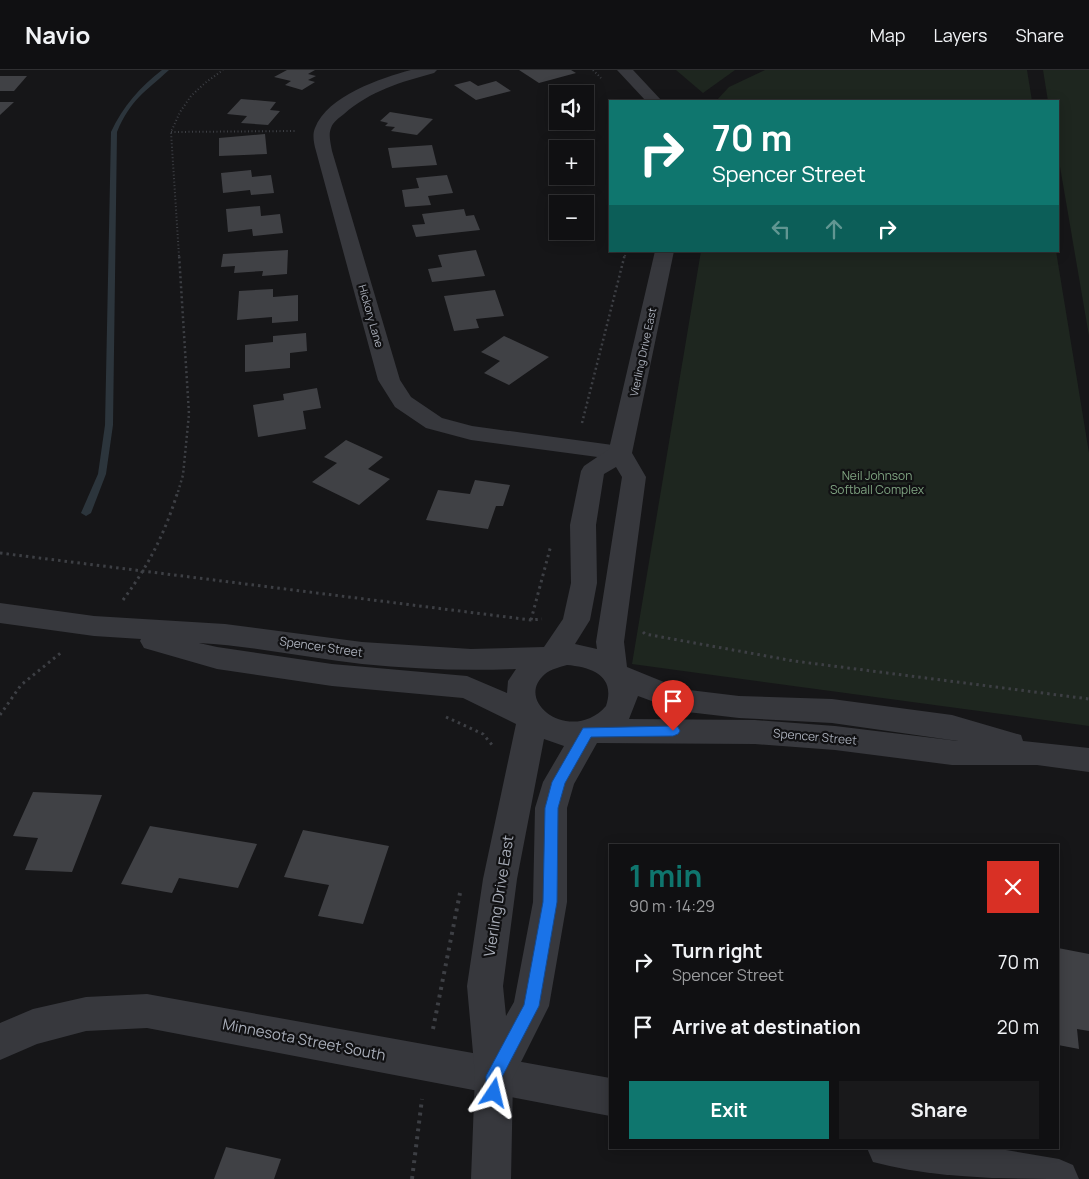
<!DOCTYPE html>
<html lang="en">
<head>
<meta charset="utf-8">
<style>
  :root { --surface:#101012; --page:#19191b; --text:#f1f3f6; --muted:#9c9d9f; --line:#303032; --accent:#0f766e }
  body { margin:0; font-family:Manrope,sans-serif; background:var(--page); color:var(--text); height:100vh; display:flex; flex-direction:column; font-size:19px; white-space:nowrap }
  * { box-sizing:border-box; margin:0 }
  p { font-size:16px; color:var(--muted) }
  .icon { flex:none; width:28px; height:28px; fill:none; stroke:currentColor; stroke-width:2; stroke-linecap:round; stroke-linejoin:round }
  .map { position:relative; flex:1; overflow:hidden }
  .drawer { position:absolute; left:609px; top:774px; width:450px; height:305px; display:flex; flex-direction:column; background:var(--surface); border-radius:0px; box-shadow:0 2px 12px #0003,0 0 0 1px var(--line) }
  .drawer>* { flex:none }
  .guide { position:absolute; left:609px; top:30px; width:450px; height:152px; border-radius:0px; box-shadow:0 2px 12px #0003,0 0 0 1px var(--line); background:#0f766e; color:#fff; overflow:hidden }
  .fabs { position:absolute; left:549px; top:15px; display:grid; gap:10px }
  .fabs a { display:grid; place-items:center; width:45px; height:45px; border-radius:0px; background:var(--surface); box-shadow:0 2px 12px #0003,0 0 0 1px var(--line); font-size:25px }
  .pin { position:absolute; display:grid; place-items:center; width:42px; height:42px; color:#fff; margin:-51px -21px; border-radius:50% 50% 50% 0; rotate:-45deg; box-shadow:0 0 5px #0007 }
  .pin .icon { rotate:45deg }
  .me { position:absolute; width:55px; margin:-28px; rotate:10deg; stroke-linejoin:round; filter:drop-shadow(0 0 4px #0008) }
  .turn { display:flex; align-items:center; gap:18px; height:105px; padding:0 20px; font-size:22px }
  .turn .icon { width:65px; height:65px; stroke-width:2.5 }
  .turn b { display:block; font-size:35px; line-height:42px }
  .lanes { display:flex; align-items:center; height:48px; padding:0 20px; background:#0003; justify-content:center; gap:25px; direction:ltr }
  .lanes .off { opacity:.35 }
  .round { display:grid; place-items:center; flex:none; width:52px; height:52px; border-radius:0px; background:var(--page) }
  .summary { display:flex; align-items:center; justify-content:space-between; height:85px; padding:0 20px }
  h1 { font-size:30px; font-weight:700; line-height:38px; color:var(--accent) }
  .cta { display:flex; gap:10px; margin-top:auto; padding:10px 20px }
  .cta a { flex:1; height:58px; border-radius:0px; background:var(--accent); color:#fff; font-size:20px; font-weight:700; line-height:58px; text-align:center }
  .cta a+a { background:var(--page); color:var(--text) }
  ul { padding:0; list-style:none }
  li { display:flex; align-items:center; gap:15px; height:65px; padding:0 20px }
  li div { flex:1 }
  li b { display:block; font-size:19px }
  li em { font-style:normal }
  header { display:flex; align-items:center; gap:30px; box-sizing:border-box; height:70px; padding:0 25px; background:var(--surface); border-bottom:1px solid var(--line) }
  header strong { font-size:24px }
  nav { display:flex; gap:28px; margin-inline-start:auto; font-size:18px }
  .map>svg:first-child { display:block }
  .green { fill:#1e261f }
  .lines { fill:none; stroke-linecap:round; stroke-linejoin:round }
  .stream { fill:#2c353c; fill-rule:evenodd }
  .building { fill:#404145 }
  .path-far3 { stroke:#3d3f44; stroke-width:2; stroke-dasharray:1 2.5; stroke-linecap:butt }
  .path-far2 { stroke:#3d3f44; stroke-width:2.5; stroke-dasharray:2 3; stroke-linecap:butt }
  .path-far1 { stroke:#3d3f44; stroke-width:3; stroke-dasharray:2.5 4; stroke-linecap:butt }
  .path { stroke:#3d3f44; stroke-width:4; stroke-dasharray:3 5; stroke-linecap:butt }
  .minor { fill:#37383d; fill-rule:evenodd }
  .tertiary { fill:#37383d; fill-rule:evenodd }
  .route { fill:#1a73e8; stroke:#114b97 }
  .labels { text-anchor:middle; stroke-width:4.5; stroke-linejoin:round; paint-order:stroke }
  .far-street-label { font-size:11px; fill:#a8adb8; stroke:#111113 }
  .park-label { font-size:12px; fill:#7fa381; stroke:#111113 }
  .street-label { font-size:12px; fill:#a8adb8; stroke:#111113 }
  .near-street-label { font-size:15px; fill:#a8adb8; stroke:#111113 }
</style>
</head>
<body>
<header>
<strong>Navio</strong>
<nav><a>Map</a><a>Layers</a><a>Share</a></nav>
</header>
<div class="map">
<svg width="1089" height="1109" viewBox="0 0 1089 1109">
  <rect width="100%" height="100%" fill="#161618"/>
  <g class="green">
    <path d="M676,0H735L703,23Z"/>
    <path d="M765,0H1027L1032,31H716L729,17Z"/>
    <path d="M1043,0H1089V266L1058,85V31H1048Z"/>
    <path d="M701,181H1056L1089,383V656L632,594Z"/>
  </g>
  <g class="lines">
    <path class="stream" d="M162,0H169C144,23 131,29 117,62L113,355L106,404L91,443L86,446L81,443L98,404L105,355L111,62C123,36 140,17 162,0Z"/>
  </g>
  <g class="building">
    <path d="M287,0H315L308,4L316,6L308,10L315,12L302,20L285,15L291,11L274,7Z"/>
    <path d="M519,0H571L576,3L539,13Z"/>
    <path d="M0,6H27L14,21H0Z"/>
    <path d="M470,11L478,16L496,11L511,21L476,30L454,15Z"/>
    <path d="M241,29L276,32L270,40L280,41L268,55L241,53L247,46L227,44Z"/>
    <path d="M0,32H14L0,45Z"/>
    <path d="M390,42L433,49L417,65L391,61L395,57L385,56L388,53L380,51Z"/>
    <path d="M265,64L267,84L219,86V68Z"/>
    <path d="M432,75L437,95L392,98L388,78Z"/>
    <path d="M251,100L252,107L271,105L274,123L251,125L250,120L223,123L221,103Z"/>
    <path d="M447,105L453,123L428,126L431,135L405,137L402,120L419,118L416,108Z"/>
    <path d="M260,136L261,146L280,144L283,163L253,166L252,159L228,162L226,139Z"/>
    <path d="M464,139L466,146L474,145L480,160L416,167L412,155L425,154L422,144Z"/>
    <path d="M288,180L287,204L262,206L263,201L234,203L235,196L221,197L223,184Z"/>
    <path d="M476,180L485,206L432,212L428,199L442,197L438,185Z"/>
    <path d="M273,219V227L298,225V251L272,253V247L237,250L239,221Z"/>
    <path d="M495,220L504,246L476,249L479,258L454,261L444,226Z"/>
    <path d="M306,263L307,281L290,283V298L245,302V275L273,272V266Z"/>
    <path d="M504,266L549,287L509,315L484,303L500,291L481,282Z"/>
    <path d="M317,318L321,338L303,341L306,359L258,367L253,335L284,330L283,324Z"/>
    <path d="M346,370L383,387L368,399L390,409L359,435L312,412L337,393L324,387Z"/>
    <path d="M475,410L510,415L503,436H496L488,459L426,450L438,420L470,424Z"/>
    <path d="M33,722L102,725L72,802L25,800L38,768L13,766Z"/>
    <path d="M150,756L257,774L238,818L179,808L172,823L121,814Z"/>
    <path d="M303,760L389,776L363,854L318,846L329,815L284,807Z"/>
    <path d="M1058,878L1089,884V961L1077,959L1079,979L1058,975Z"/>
    <path d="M226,1077L281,1089L274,1109H214Z"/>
  </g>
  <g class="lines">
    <g class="path-far3">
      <path d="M593,0L601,8"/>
      <path d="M171,62L295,61"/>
      <path d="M179,186L171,62L180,42L191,26L205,13L223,0"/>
      <path d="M625,186L626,181"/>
    </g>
    <g class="path-far2">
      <path d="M582,353L625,184"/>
      <path d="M178,422L183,405L189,344L179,184"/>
    </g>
    <g class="path-far1">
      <path d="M0,483L531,550L542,549"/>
      <path d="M123,530C149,495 165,463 178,421"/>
      <path d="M531,550L551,475"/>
      <path d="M643,562L645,564L794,591L1089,629"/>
      <path d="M0,645L21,615L63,581"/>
      <path d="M446,647L483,664L493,676"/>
    </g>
    <g class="path">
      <path d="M433,959L460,823"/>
      <path d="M412,1109L422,1029"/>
    </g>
    <g class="minor">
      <path d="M411,0H437L434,3C401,12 370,21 344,44C339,48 333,52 331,58C328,65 331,74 332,81L400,310L411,327L442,348L472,356L620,376L628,378L632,383L628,388L620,390L471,370L426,358L395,337L378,310L316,81C314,74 312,65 315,58C327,26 381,8 411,0Z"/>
      <path d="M147,924L610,1008V1046L147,958L86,961L37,974L0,990V953L33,939L86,927Z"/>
      <path d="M867,1078H994L1059,1089L1073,1095L1079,1109C1013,1109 935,1109 873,1092Z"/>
    </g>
    <g class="tertiary">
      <path d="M617,0H633L662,31H646Z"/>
      <path d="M655,181H674L632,383L646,407L624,572L627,597L681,619L739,626L832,629L952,645L1021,665L1023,671L1089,678V702L1037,695H952L835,680L755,674L597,673L574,714L567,738V832L549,936L513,1008L511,1109H471L475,1005L467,916L483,809L516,654L463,628L332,616L217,599L144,578L140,571L141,569L94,566L0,553V533L94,546L225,554L362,572L471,579L544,577L563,549L571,513L570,455L581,401L584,396L609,379ZM616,397L622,407L596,572L597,579L575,574L590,550L597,513L596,455L604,404ZM199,573C254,576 308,588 362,594C413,599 465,601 516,599L508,611L507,623L467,606L332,594L217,577ZM567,595C592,597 616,606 606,636C572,675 512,632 545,604C551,599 560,597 567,595ZM638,626L679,641L739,648L832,653L958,671L835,656L755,650L629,649ZM544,669L564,676L543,712L535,738L533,832L514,932L506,946L503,916L517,809Z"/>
    </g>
  </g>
  <path class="route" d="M673,656L678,657L680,661L678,664L673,666L591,667L565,713L558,738L557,832L539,936L502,1007L501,1023L499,1028L494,1031L488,1028L486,1023V1006L524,935L543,832L545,738L552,712L583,658Z"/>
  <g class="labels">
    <g class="far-street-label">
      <text transform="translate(371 246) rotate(74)" y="4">Hickory Lane</text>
      <text transform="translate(643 282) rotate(-78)" y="4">Vierling Drive East</text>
    </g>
    <g class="park-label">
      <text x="877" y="410">Neil Johnson<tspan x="877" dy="14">Softball Complex</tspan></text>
    </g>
    <g class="street-label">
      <text transform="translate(321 577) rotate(8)" y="4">Spencer Street</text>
      <text transform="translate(815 667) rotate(5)" y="4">Spencer Street</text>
    </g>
    <g class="near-street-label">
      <text transform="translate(499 826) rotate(-81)" y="5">Vierling Drive East</text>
      <text transform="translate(304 970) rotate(11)" y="5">Minnesota Street South</text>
    </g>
  </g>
</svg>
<div class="fabs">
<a><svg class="icon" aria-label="sound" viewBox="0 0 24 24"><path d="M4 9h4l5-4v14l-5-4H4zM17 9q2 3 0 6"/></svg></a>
<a>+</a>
<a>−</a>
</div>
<div class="pin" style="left:673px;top:661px;background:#d93025"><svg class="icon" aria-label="arrive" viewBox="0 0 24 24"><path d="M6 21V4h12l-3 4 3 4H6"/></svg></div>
<svg class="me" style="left:494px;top:1023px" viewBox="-20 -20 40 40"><path d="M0-17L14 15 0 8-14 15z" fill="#1a73e8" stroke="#fff" stroke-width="4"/></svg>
<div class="guide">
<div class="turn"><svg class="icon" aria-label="right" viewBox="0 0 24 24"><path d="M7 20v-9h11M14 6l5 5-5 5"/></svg><div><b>70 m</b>Spencer Street</div></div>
<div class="lanes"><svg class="icon off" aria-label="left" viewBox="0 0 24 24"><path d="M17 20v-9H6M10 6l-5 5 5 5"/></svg><svg class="icon off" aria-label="ahead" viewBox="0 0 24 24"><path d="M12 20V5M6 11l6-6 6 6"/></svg><svg class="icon" aria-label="right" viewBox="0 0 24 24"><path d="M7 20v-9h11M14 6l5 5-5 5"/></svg></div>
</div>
<section class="drawer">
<div class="summary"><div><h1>1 min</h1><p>90 m · 14:29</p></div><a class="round" style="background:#d93025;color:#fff"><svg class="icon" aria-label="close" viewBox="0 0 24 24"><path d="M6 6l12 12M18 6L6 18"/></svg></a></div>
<ul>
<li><svg class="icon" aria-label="right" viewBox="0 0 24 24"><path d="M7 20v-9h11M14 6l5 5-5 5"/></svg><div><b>Turn right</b><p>Spencer Street</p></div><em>70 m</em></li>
<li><svg class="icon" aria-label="arrive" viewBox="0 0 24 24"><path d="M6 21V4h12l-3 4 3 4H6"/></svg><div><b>Arrive at destination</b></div><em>20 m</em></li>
</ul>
<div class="cta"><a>Exit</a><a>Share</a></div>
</section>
</div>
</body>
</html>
